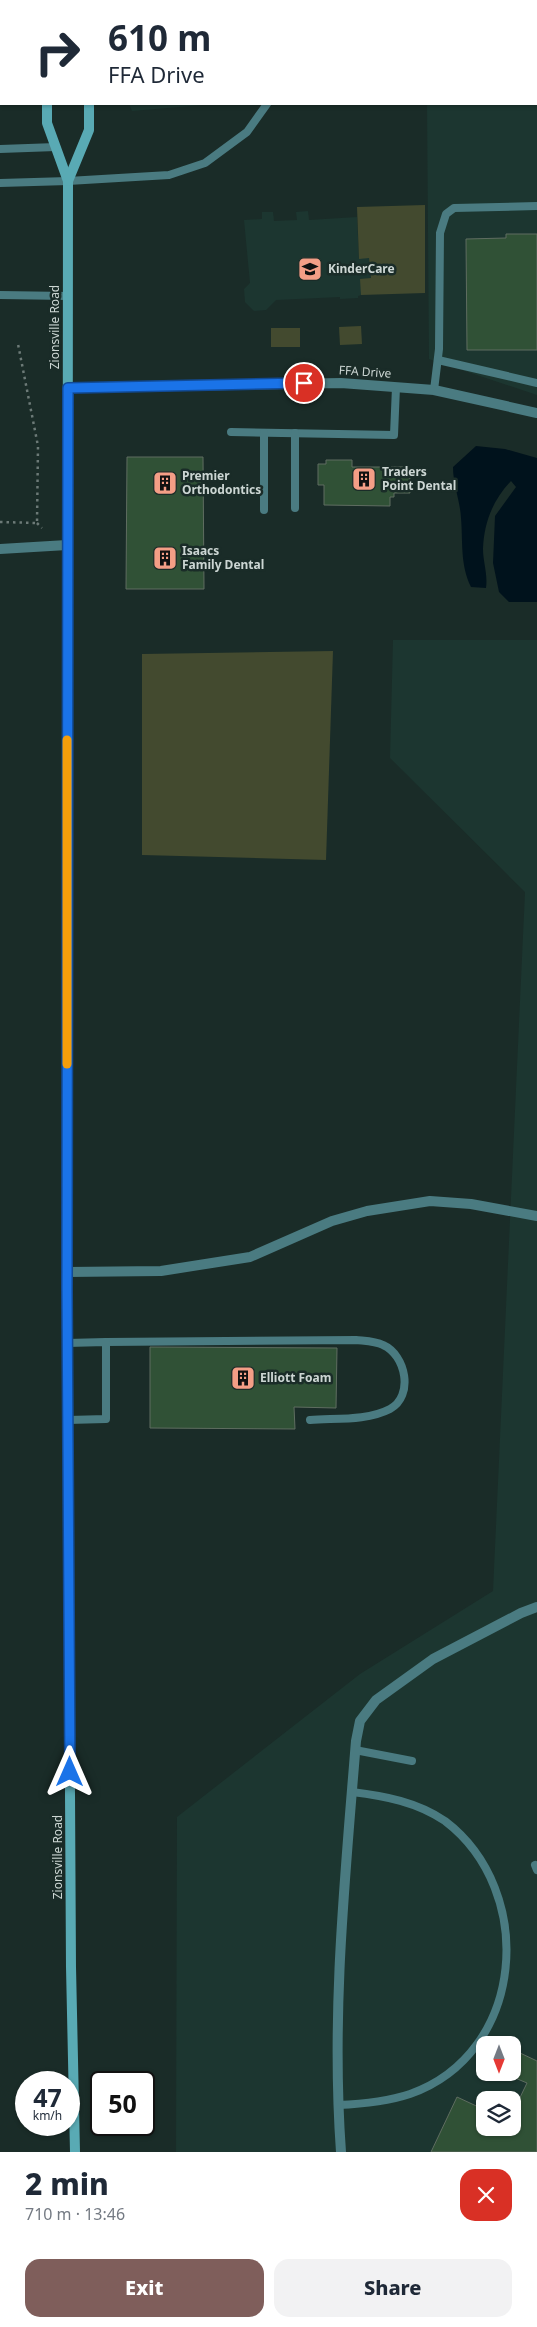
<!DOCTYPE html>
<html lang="en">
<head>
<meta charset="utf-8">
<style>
  :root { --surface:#fff; --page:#f2f2f3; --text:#1f2937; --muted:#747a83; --accent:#7f5e5b }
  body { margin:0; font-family:"Noto Sans",sans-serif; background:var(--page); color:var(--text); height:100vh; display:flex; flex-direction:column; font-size:19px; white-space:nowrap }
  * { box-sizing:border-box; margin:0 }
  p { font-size:16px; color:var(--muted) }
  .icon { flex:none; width:28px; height:28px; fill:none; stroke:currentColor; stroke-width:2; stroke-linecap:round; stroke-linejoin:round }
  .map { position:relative; height:2152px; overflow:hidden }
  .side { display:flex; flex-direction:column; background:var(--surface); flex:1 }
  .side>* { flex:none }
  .hud { position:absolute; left:0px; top:0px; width:538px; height:105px; box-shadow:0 1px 4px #0004; background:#fff; color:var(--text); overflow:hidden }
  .needle { width:32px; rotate:180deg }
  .controls { position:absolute; left:476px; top:2036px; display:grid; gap:10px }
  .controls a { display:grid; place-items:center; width:45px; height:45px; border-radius:10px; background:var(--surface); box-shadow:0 1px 4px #0004; font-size:25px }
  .speed { position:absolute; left:15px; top:2071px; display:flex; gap:10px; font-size:25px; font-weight:700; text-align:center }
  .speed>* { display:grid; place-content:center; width:65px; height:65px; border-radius:50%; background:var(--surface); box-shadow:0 1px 4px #0004; line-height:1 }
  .speed small { font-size:12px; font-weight:400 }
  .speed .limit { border:2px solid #111; border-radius:8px; background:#fff; color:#111 }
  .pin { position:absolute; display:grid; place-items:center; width:42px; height:42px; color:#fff; margin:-21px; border:2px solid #fff; border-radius:50%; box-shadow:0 1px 5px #0007 }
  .me { position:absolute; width:55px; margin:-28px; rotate:0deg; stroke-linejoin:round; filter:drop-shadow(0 0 4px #0008) }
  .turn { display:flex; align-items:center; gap:18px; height:105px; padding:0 25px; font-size:22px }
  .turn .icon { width:65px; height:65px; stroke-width:2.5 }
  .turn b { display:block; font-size:35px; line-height:42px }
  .round { display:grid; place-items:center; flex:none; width:52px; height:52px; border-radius:15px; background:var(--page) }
  .headline { display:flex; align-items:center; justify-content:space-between; height:85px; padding:0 25px }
  h1 { font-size:30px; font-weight:800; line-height:38px }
  .cta { display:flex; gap:10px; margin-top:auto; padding:10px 25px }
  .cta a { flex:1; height:58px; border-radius:15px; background:var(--accent); color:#fff; font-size:20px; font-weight:800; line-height:58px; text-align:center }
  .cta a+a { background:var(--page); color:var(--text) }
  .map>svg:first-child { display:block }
  .built { fill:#1c3630; fill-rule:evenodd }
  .green { fill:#434a2f }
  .water { fill:#00121c }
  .building { fill:#305136; stroke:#5f6d61 }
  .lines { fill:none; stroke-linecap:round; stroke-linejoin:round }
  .path { stroke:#6c7a77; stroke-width:2.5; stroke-dasharray:2.5 4; stroke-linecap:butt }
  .service { stroke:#4a7b81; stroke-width:8 }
  .minor { stroke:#4a7b81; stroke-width:10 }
  .secondary { stroke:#59aab4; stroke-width:10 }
  .route-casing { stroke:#114b97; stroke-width:12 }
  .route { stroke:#1a73e8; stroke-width:9 }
  .slow { stroke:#f59e0b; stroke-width:9 }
  .labels { text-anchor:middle; stroke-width:5; stroke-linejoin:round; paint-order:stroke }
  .poi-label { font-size:12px; font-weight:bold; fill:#ccd6d3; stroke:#1a2c28; text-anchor:start }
  .street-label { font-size:12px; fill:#ccd6d3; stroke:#1a2c28 }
</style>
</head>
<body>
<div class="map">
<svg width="537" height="2152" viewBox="0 0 537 2152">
  <rect width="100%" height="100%" fill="#1a2c28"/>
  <g class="built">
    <path d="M118,0H537V395L429,359L427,104H536V1Z"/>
    <path d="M129,104H215L132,111Z"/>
    <path d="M308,211L309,220L357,217L359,258H369L371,279L361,280V295L358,296V298L340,299V297L276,300L266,310L254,311L245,302L244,289L250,283L244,220L262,219V212H273L274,221L297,220L296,212Z"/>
    <path d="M393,640H537V2152H176L177,1817L360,1674L493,1591L525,892L390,758ZM485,2045H512V2072H485ZM485,2100H512V2128H485Z"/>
  </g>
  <g class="green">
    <path d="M425,205V293L361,295L360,279L371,278L369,258L359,259L357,207Z"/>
    <path d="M361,326L362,344L340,345L339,327Z"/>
    <rect x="271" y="328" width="29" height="19"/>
    <path d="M333,651L326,860L142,855V654Z"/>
  </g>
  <path class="water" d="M476,446L505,449L537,458V602H509L499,592L493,563L495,516L516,487L511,481C493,500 484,522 483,549C483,562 488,574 486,588L471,587C460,564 463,542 461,518C460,500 453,485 453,467Z"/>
  <g class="building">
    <path d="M506,234H537V350H467L466,239L506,238Z"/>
    <path d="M127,457H203L204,589H126Z"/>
    <path d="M326,460H352V467H410V493H394V497H390V506L324,505V485H318V464H326Z"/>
    <path d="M150,1347L337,1348L336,1408L294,1407L295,1429L150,1428Z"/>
    <path d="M518,2052L537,2061V2152H431L457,2097L485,2110V2128H512V2114L527,2083L508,2075L512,2072V2065Z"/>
  </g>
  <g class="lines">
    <g class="path">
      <path d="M0,522L37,523L38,446L18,344"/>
      <path d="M37,523L42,528"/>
    </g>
    <g class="service">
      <path d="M131,0V1"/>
      <path d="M284,0V1"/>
      <path d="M536,76H537"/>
      <path d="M0,149L56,147"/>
      <path d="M0,183L68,181L169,175L205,163L247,132L267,104"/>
      <path d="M0,295L68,296"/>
      <path d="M438,360L537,383"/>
      <path d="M434,390L439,349L440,233L446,214L454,208L537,206"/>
      <path d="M231,432L394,435L396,387"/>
      <path d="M264,433V510"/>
      <path d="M295,433V508"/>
      <path d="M106,1342L356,1340C364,1341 375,1341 383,1345C406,1355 414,1396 390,1409C367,1421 335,1418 310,1420"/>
      <path d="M67,1343L106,1342V1419L68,1420"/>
      <path d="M355,1750L412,1761"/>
      <path d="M535,1865L537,1870"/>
      <path d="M338,2105C363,2104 386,2102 410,2094C526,2053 537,1891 445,1821C417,1802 385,1796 352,1792"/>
    </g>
    <g class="minor">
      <path d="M68,388L341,383L434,390L537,413"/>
      <path d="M0,549L67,545"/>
      <path d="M67,1272L161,1271L250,1257L332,1221L367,1211L430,1201L471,1204L537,1216"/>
      <path d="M341,2152C331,2014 345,1878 356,1741L360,1721L376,1700L433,1659L521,1613L537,1607"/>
    </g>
    <g class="secondary">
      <path d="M46,0V1"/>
      <path d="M88,0V1"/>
      <path d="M47,104V123L68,181L67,1272L71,1967L75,2152"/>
      <path d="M68,181L89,130V104"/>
    </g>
  </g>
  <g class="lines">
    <g class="route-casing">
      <path id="route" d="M70,1772L67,1290L68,388L304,383"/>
    </g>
    <use href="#route" class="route"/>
    <path class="slow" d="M67,740V1064"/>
  </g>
  <defs>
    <g id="school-square" transform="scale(1.25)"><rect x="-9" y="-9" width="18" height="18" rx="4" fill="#f49e86" stroke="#1a2c28"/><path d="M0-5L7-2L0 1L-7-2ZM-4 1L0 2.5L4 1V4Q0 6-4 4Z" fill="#111"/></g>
    <g id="building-square" transform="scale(1.25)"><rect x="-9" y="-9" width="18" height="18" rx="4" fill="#f49e86" stroke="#1a2c28"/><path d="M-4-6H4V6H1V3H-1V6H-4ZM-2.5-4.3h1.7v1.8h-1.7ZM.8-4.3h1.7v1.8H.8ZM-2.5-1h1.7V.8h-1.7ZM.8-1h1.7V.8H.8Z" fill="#111"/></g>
  </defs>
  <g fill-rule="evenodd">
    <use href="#school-square" x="310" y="269"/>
    <use href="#building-square" x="364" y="479"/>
    <use href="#building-square" x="165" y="483"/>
    <use href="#building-square" x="165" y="558"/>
    <use href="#building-square" x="243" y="1378"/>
  </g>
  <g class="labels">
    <g class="poi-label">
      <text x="328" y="273">KinderCare</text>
      <text x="382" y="476">Traders<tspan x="382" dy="14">Point Dental</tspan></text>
      <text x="182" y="480">Premier<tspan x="182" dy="14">Orthodontics</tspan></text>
      <text x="182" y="555">Isaacs<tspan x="182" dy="14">Family Dental</tspan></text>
      <text x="260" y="1382">Elliott Foam</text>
    </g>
    <g class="street-label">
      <text transform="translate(55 327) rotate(-90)" y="4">Zionsville Road</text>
      <text transform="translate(365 372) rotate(4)" y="4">FFA Drive</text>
      <text transform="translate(58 1857) rotate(-90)" y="4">Zionsville Road</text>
    </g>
  </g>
</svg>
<div class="controls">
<a><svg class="needle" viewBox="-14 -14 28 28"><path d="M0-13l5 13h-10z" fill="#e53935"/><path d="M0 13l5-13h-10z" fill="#747a83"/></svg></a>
<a><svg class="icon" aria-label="layers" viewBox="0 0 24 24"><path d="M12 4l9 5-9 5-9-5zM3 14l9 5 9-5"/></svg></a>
</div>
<div class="speed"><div>47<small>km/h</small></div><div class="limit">50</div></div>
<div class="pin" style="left:304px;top:383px;background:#d93025"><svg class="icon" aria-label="arrive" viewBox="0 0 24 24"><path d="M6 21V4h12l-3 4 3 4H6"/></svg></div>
<svg class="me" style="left:70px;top:1772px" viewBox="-20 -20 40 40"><path d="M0-17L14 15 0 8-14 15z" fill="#1a73e8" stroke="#fff" stroke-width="4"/></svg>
<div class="hud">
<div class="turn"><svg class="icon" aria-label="right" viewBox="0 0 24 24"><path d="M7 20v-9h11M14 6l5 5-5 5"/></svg><div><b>610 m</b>FFA Drive</div></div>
</div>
</div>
<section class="side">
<div class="headline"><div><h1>2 min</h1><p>710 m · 13:46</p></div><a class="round" style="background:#d93025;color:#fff"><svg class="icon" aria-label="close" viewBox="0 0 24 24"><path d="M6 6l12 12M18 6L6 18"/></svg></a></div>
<div class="cta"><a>Exit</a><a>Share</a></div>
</section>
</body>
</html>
